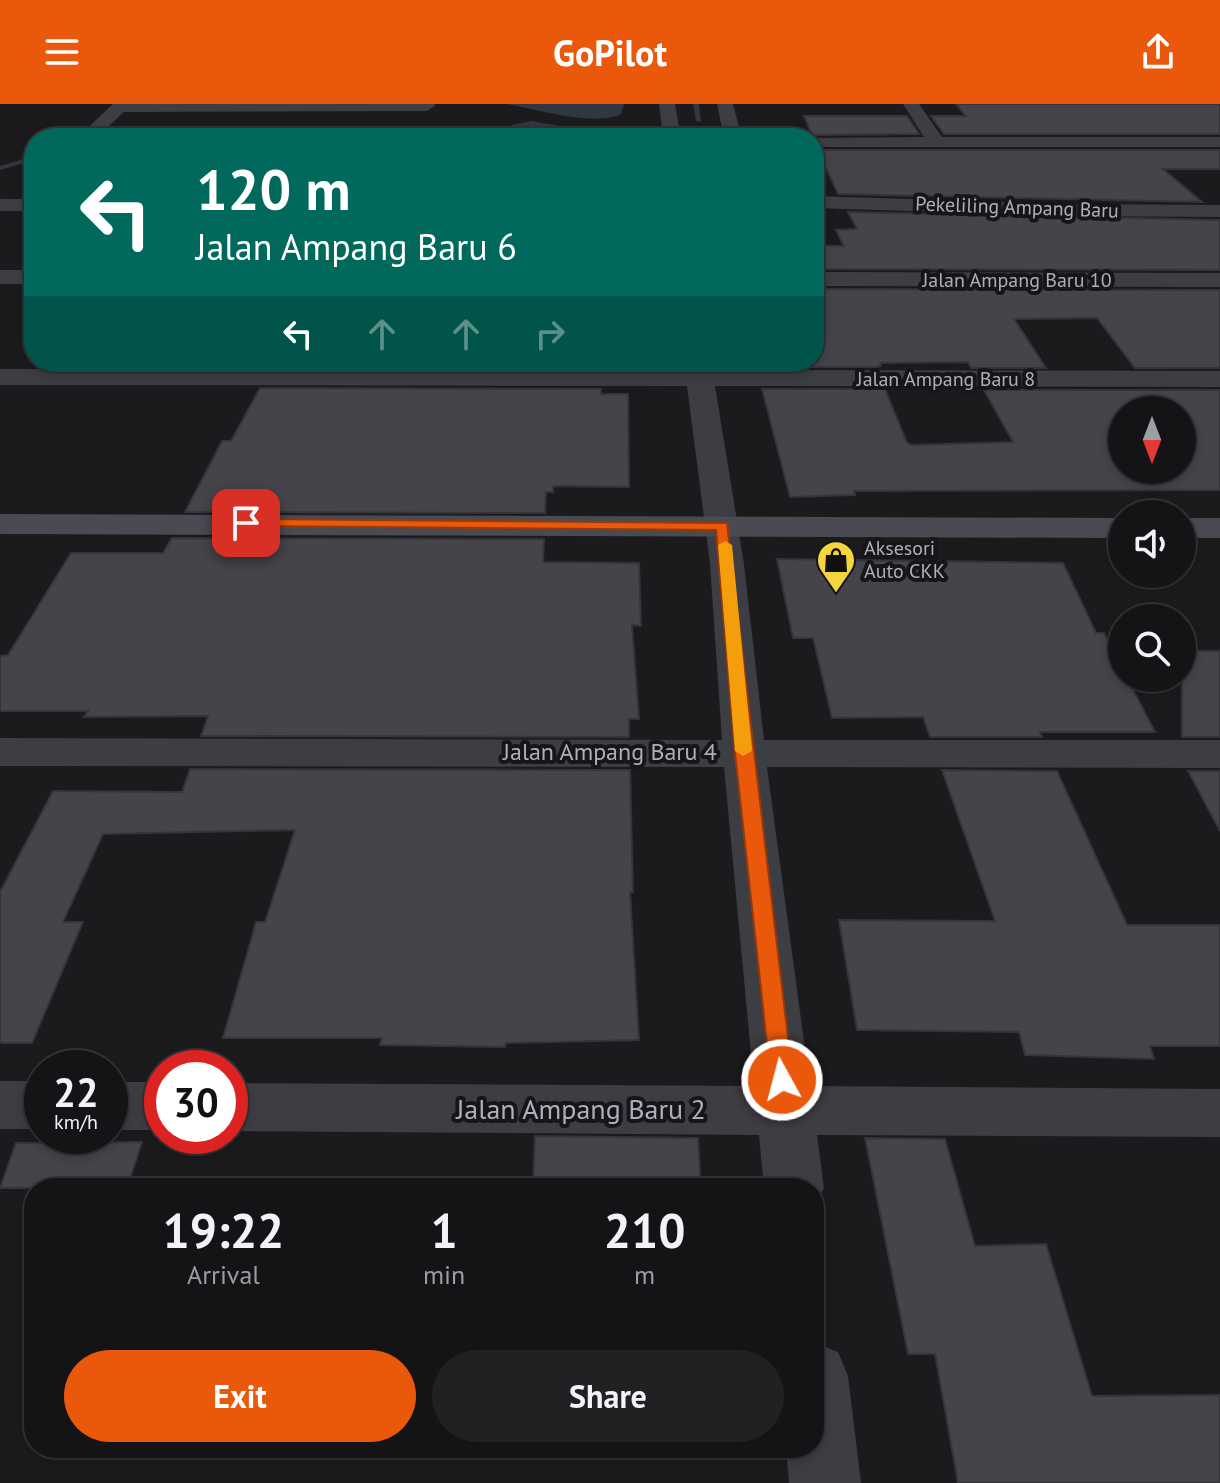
<!DOCTYPE html>
<html lang="en">
<head>
<meta charset="utf-8">
<style>
  :root { --surface:#141416; --page:#212123; --text:#f1f3f6; --muted:#9d9ea1; --line:#333335; --accent:#ea580c }
  body { margin:0; font-family:"PT Sans",sans-serif; background:var(--page); color:var(--text); height:100vh; display:flex; flex-direction:column; font-size:30px; white-space:nowrap }
  * { box-sizing:border-box; margin:0 }
  p { font-size:26px; color:var(--muted) }
  .icon { flex:none; width:44px; height:44px; fill:none; stroke:currentColor; stroke-width:2; stroke-linecap:round; stroke-linejoin:round }
  .map { position:relative; flex:1; overflow:hidden }
  .details { position:absolute; left:24px; top:1074px; width:800px; height:280px; display:flex; flex-direction:column; background:var(--surface); border-radius:32px; box-shadow:0 4px 12px #0003,0 0 0 2px var(--line) }
  .details>* { flex:none }
  .top-card { position:absolute; left:24px; top:24px; width:800px; height:244px; border-radius:32px; box-shadow:0 4px 12px #0003,0 0 0 2px var(--line); background:#00695c; color:#fff; overflow:hidden }
  .needle { width:52px; rotate:180deg }
  .buttons { position:absolute; left:1108px; top:292px; display:grid; gap:16px }
  .buttons a { display:grid; place-items:center; width:88px; height:88px; border-radius:50%; background:var(--surface); box-shadow:0 4px 12px #0003,0 0 0 2px var(--line); font-size:40px }
  .speed { position:absolute; left:24px; top:946px; display:flex; gap:16px; font-size:40px; font-weight:700; text-align:center }
  .speed>* { display:grid; place-content:center; width:104px; height:104px; border-radius:50%; background:var(--surface); box-shadow:0 4px 12px #0003,0 0 0 2px var(--line); line-height:1 }
  .speed small { font-size:20px; font-weight:400 }
  .speed .limit { border:12px solid #d22; background:#fff; color:#111 }
  .pin { position:absolute; display:grid; place-items:center; width:68px; height:68px; color:#fff; margin:-34px; border-radius:16px; box-shadow:0 4px 12px #0006 }
  .me { position:absolute; width:88px; margin:-44px; rotate:353deg; stroke-linejoin:round; filter:drop-shadow(0 0 6px #0008) }
  .turn { display:flex; align-items:center; gap:28px; height:168px; padding:0 40px; font-size:36px }
  .turn .icon { width:104px; height:104px; stroke-width:2.5 }
  .turn b { display:block; font-size:56px; line-height:68px }
  .lanes { display:flex; align-items:center; height:76px; padding:0 40px; background:#0003; justify-content:center; gap:40px; direction:ltr }
  .lanes .off { opacity:.35 }
  .eta { display:flex; justify-content:space-evenly; align-items:center; height:136px; text-align:center }
  .eta b { font-size:48px; font-weight:600; line-height:56px }
  .button { display:flex; gap:16px; margin-top:auto; padding:16px 40px }
  .button a { flex:1; height:92px; border-radius:48px; background:var(--accent); color:#fff; font-size:32px; font-weight:600; line-height:92px; text-align:center }
  .button a+a { background:var(--page); color:var(--text) }
  header { display:flex; justify-content:space-between; align-items:center; height:104px; padding:0 40px; background:var(--accent); color:#fff; font-size:36px; font-weight:600 }
  .map>svg:first-child { display:block }
  .water { fill:#303741 }
  .lines { fill:none; stroke-linecap:round; stroke-linejoin:round }
  .stream { fill:#303741; fill-rule:evenodd }
  .building { fill:#45444a; stroke:#353439; stroke-width:2; fill-rule:evenodd }
  .minor { fill:#3d3d44; fill-rule:evenodd }
  .secondary { fill:#494a52; fill-rule:evenodd }
  .route { fill:#ea580c; stroke:#983908; stroke-width:2 }
  .slow { fill:#f59e0b }
  .labels { text-anchor:middle; stroke-width:8; stroke-linejoin:round; paint-order:stroke }
  .far-street-label { font-size:20px; fill:#adafbc; stroke:#161518 }
  .far-poi-label { font-size:20px; fill:#adafbc; stroke:#161518; text-anchor:start }
  .street-label { font-size:24px; fill:#adafbc; stroke:#161518 }
  .near-street-label { font-size:28px; fill:#adafbc; stroke:#161518 }
</style>
</head>
<body>
<header><svg class="icon" aria-label="menu" viewBox="0 0 24 24"><path d="M4 6h16M4 12h16M4 18h16"/></svg>GoPilot<svg class="icon" aria-label="share" viewBox="0 0 24 24"><path d="M12 15V3M7 8l5-5 5 5M5 13v7h14v-7"/></svg></header>
<div class="map">
<svg width="1220" height="1379" viewBox="0 0 1220 1379">
  <rect width="100%" height="100%" fill="#1b1a1d"/>
  <g class="water">
    <path d="M507,0H624L621,10C594,23 536,5 507,0Z"/>
    <path d="M531,17L560,22L570,27L568,31C550,35 526,37 509,29L512,21Z"/>
  </g>
  <g class="lines">
    <g class="stream">
      <path d="M693,0H699L701,18L696,17Z"/>
      <path d="M34,52V56L0,66V62Z"/>
    </g>
  </g>
  <g class="building">
    <path d="M956,0H1220V30H944L931,12H966Z"/>
    <path d="M804,12H907L919,30L812,31Z"/>
    <path d="M818,46H1220V65H1163L1202,98L838,90Z"/>
    <path d="M848,108L1220,116V166L814,165V142H844L836,126L857,125Z"/>
    <path d="M814,185L1220,186V264H1135L1097,214L1014,215L1046,264H971L968,258L880,259L881,262L876,263H756L755,258H814Z"/>
    <path d="M274,258H604V263L271,262Z"/>
    <path d="M260,284L601,285V290H628L629,383L553,382V388H546L545,409L185,408L222,337H231Z"/>
    <path d="M762,285H885L907,339L912,341L1013,338L984,286H1220V386L854,387L855,391L790,393ZM1122,306H1182V366H1122Z"/>
    <path d="M172,434L544,435L543,458L639,459L641,522L632,521L639,615H629V633L201,632L208,612L84,613L88,607H0V552L8,551L71,449H163Z"/>
    <path d="M777,455L1063,459L1096,529H1104L1122,564V574H1127L1155,628H1040L1042,633H930L923,613L832,614L813,534H793Z"/>
    <rect x="1182" y="547" width="38" height="86"/>
    <path d="M190,665L630,666L633,788H630L639,936L506,939L505,943L380,941L382,934H223L256,818H265L295,726L103,730L63,818H83L32,939H0V788L53,687L182,688Z"/>
    <path d="M942,666L1057,667L1127,821H1220V942H1150L1154,955L1025,951L1019,928L857,926L839,816L995,817Z"/>
    <path d="M1188,667H1220V727Z"/>
    <path d="M535,1032L698,1034L701,1084H533Z"/>
    <path d="M865,1034L945,1035L975,1142L1046,1140L1092,1292L1220,1291V1379H958L935,1250H908Z"/>
    <path d="M142,1038L127,1084H0L16,1039Z"/>
  </g>
  <g class="lines">
    <g class="minor">
      <path d="M113,0H434L435,2L427,7L124,8L96,34H77Z"/>
      <path d="M659,0H675L681,34H663Z"/>
      <path d="M717,0H733L742,34H724Z"/>
      <path d="M903,0H919L942,33H1220V43H814V34H808L924,33Z"/>
      <path d="M814,92L1064,100L1220,101V113L1064,112L814,104Z"/>
      <rect x="0" y="95" width="34" height="12"/>
      <rect x="0" y="166" width="34" height="14"/>
      <path d="M814,168L1220,169V183L814,182Z"/>
      <path d="M684,258H710L712,266L1220,267V283L715,282L744,460L764,636H1220V664L767,663L810,982L1220,985V1033L817,1031L824,1084L814,1104V1084H764L759,1031L230,1027V979L754,982L724,663L0,662V634L722,636L710,460L687,282L0,281V265L685,266Z"/>
      <rect x="0" y="977" width="42" height="48"/>
      <rect x="110" y="978" width="52" height="48"/>
      <path d="M814,1238L838,1248L848,1272L861,1379H789L786,1344H814Z"/>
    </g>
    <g class="secondary">
      <path d="M0,410L1122,414V434L0,430Z"/>
      <rect x="1182" y="414" width="38" height="20"/>
    </g>
  </g>
  <path class="route" d="M246,415L727,419L793,976L790,983L782,986L774,983L771,976L735,649L716,426L241,422V416Z"/>
  <path class="slow" d="M725,437L732,441L752,647L743,652L735,647L718,441Z"/>
  <defs>
    <g id="shop-pin" transform="scale(2)"><path d="M0 17L-7.5 6A9.5 9.5 0 1 1 7.5 6Z" fill="#f3d53c" stroke="#161518"/><path d="M-5-2.5h2.3a2.7 3.5 0 0 1 5.4 0H5L5.5 6h-11ZM-1.5-2.5h3a1.5 2.3 0 0 0-3 0Z" fill="#111"/></g>
  </defs>
  <g fill-rule="evenodd">
    <use href="#shop-pin" x="836" y="456"/>
  </g>
  <g class="labels">
    <g class="far-street-label">
      <text transform="translate(1017 103) rotate(2)" y="7">Pekeliling Ampang Baru</text>
      <text x="1017" y="183">Jalan Ampang Baru 10</text>
      <text x="946" y="282">Jalan Ampang Baru 8</text>
    </g>
    <g class="far-poi-label">
      <text x="864" y="451">Aksesori<tspan x="864" dy="23">Auto CKK</tspan></text>
    </g>
    <g class="street-label">
      <text x="610" y="656">Jalan Ampang Baru 4</text>
    </g>
    <g class="near-street-label">
      <text x="581" y="1015">Jalan Ampang Baru 2</text>
    </g>
  </g>
</svg>
<div class="buttons">
<a><svg class="needle" viewBox="-14 -14 28 28"><path d="M0-13l5 13h-10z" fill="#e53935"/><path d="M0 13l5-13h-10z" fill="#9d9ea1"/></svg></a>
<a><svg class="icon" aria-label="sound" viewBox="0 0 24 24"><path d="M4 9h4l5-4v14l-5-4H4zM17 9q2 3 0 6"/></svg></a>
<a><svg class="icon" aria-label="search" viewBox="0 0 24 24"><circle cx="10" cy="10" r="6"/><path d="M15 15l6 6"/></svg></a>
</div>
<div class="speed"><div>22<small>km/h</small></div><div class="limit">30</div></div>
<div class="pin" style="left:246px;top:419px;background:#d93025"><svg class="icon" aria-label="arrive" viewBox="0 0 24 24"><path d="M6 21V4h12l-3 4 3 4H6"/></svg></div>
<svg class="me" style="left:782px;top:976px" viewBox="-20 -20 40 40"><circle r="17" fill="#ea580c" stroke="#fff" stroke-width="3"/><path d="M0-11L8 9 0 5-8 9z" fill="#fff"/></svg>
<div class="top-card">
<div class="turn"><svg class="icon" aria-label="left" viewBox="0 0 24 24"><path d="M17 20v-9H6M10 6l-5 5 5 5"/></svg><div><b>120 m</b>Jalan Ampang Baru 6</div></div>
<div class="lanes"><svg class="icon" aria-label="left" viewBox="0 0 24 24"><path d="M17 20v-9H6M10 6l-5 5 5 5"/></svg><svg class="icon off" aria-label="ahead" viewBox="0 0 24 24"><path d="M12 20V5M6 11l6-6 6 6"/></svg><svg class="icon off" aria-label="ahead" viewBox="0 0 24 24"><path d="M12 20V5M6 11l6-6 6 6"/></svg><svg class="icon off" aria-label="right" viewBox="0 0 24 24"><path d="M7 20v-9h11M14 6l5 5-5 5"/></svg></div>
</div>
<section class="details">
<div class="eta">
<div><b>19:22</b><p>Arrival</p></div>
<div><b>1</b><p>min</p></div>
<div><b>210</b><p>m</p></div>
</div>
<div class="button"><a>Exit</a><a>Share</a></div>
</section>
</div>
</body>
</html>
